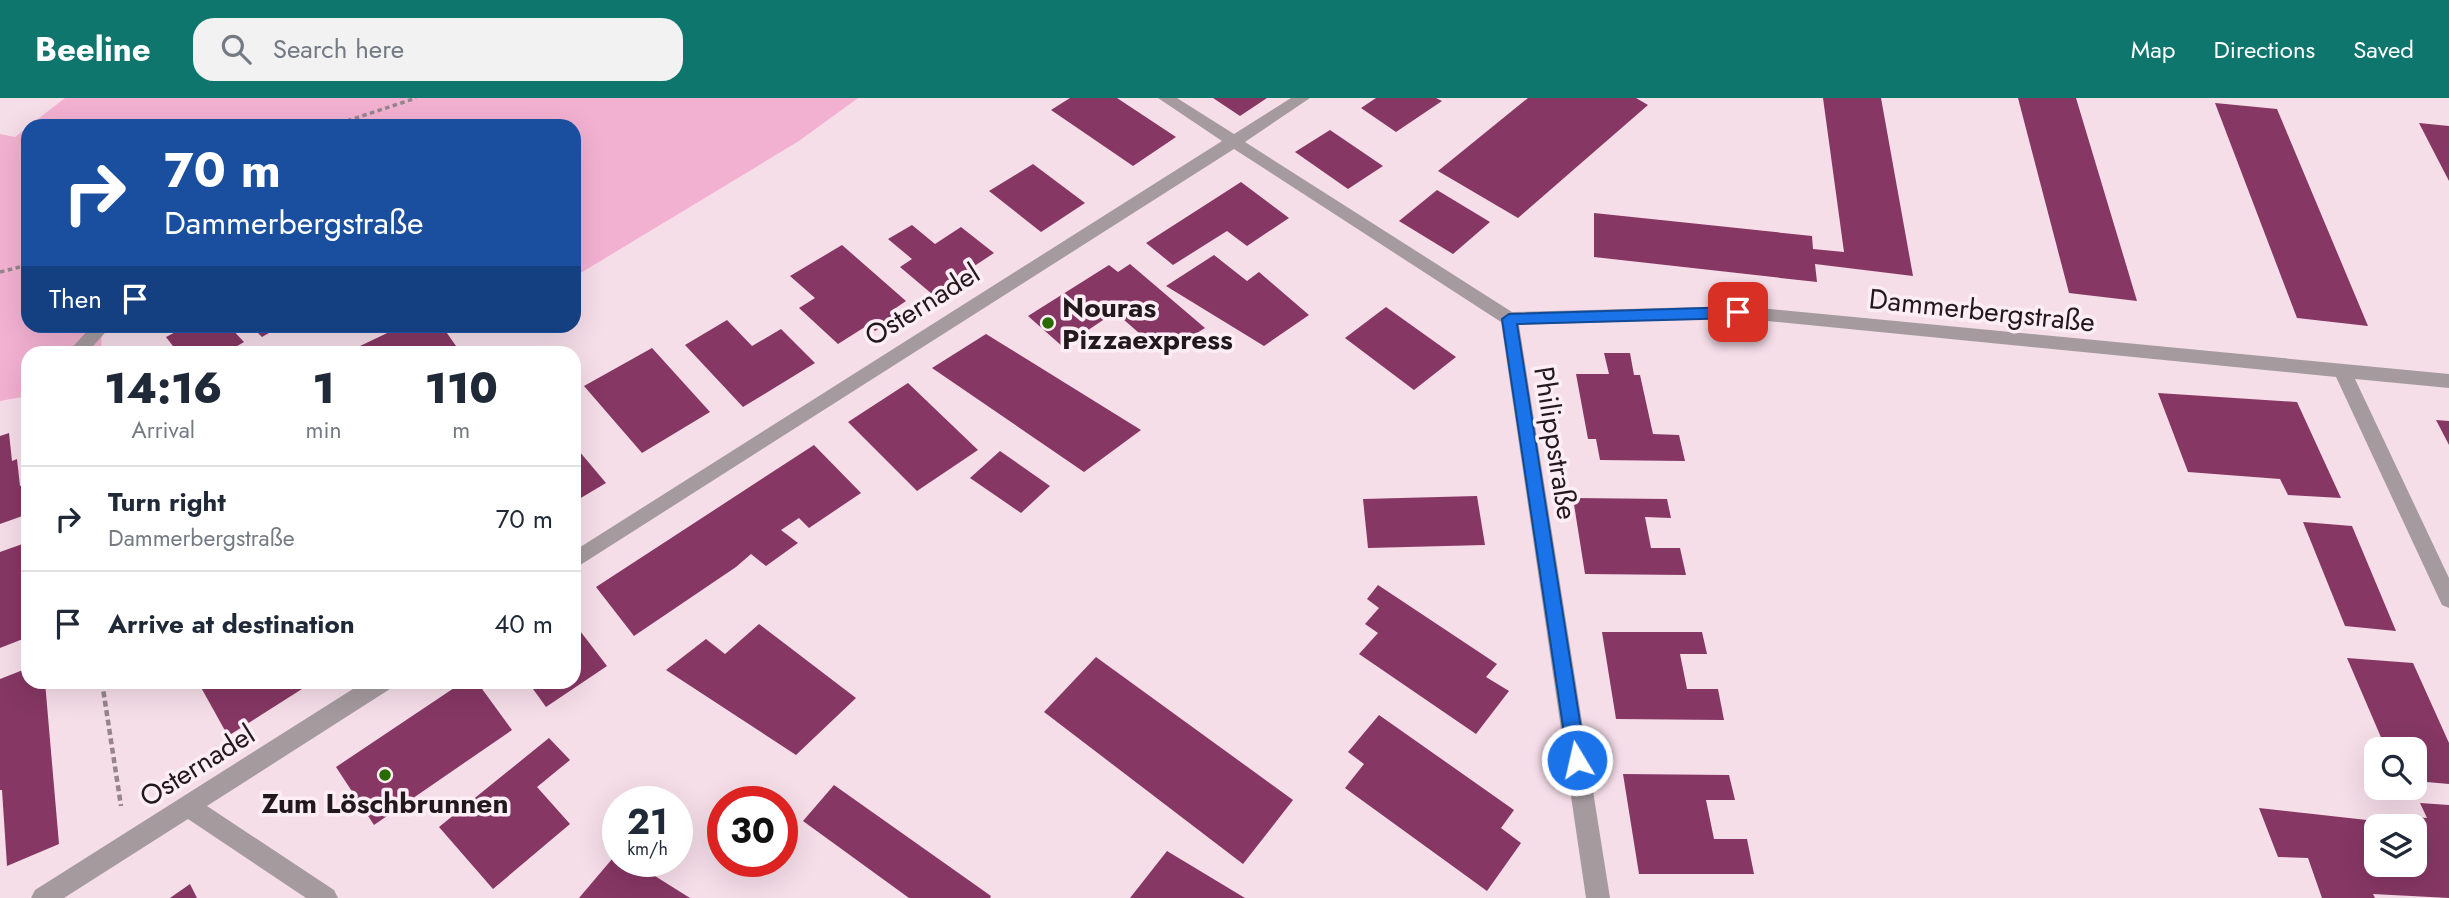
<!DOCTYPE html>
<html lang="en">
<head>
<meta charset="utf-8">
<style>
  :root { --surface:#fff; --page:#f2f2f3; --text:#1f2937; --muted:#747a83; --line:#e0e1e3; --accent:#0f766e }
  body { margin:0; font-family:Jost,sans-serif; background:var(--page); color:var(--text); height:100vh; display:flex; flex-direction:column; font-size:26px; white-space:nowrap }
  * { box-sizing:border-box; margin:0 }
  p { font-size:23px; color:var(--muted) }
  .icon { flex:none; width:38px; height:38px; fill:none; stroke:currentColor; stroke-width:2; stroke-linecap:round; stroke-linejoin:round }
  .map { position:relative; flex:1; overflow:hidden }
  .side { position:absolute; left:21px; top:248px; width:560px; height:343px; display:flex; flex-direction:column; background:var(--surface); border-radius:21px; box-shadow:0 7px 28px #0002 }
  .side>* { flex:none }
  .banner { position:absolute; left:21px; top:21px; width:560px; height:214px; border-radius:21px; box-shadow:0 7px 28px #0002; background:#1a4fa0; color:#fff; overflow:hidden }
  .buttons { position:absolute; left:2364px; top:639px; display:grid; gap:14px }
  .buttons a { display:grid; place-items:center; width:63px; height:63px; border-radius:14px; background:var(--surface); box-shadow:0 7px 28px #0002; font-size:35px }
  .speed { position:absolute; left:602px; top:688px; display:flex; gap:14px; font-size:35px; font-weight:700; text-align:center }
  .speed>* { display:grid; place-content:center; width:91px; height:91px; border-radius:50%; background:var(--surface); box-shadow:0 7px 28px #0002; line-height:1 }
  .speed small { font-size:18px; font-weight:400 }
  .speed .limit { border:10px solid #d22; background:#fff; color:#111 }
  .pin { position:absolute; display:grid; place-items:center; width:60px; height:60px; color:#fff; margin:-30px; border-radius:14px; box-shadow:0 4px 10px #0006 }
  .me { position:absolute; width:77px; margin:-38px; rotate:351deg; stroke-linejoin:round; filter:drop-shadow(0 0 5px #0008) }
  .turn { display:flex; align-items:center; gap:24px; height:147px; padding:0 28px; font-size:32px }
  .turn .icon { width:91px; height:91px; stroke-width:2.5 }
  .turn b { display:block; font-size:49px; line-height:60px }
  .then { display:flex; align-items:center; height:66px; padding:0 28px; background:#0003; gap:14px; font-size:26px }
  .eta { display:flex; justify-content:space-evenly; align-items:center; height:119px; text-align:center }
  .eta b { font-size:42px; font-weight:800; line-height:49px }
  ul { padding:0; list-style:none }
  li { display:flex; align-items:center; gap:21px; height:105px; padding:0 28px; border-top:2px solid var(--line) }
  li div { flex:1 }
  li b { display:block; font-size:26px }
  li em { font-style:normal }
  header { display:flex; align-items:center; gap:42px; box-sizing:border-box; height:98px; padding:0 35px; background:var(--accent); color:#fff }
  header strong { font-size:33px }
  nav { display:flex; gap:38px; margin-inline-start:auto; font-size:24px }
  .search { width:490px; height:63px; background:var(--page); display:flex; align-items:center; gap:18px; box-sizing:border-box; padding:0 24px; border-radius:21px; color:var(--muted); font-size:26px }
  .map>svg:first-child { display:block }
  .green { fill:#f3b1d2 }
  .building { fill:#863764; fill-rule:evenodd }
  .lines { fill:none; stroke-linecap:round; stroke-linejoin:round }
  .path-far1 { stroke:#96858c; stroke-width:3.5; stroke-dasharray:4.5 3.5; stroke-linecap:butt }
  .path { stroke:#96858c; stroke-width:4.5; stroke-dasharray:6 3.5; stroke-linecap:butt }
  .service { fill:#a59b9f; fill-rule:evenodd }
  .minor { fill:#a59b9f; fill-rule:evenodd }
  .route { fill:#1a73e8; stroke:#114b97; stroke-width:2 }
  .poi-dot { fill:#2a6b00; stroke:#fdeef5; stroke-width:2.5 }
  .labels { text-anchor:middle; stroke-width:7; stroke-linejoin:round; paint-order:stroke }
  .street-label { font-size:28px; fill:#22191d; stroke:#fdeef5 }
  .poi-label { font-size:28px; font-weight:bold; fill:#22191d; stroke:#fdeef5; text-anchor:start }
</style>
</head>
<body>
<header>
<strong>Beeline</strong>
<div class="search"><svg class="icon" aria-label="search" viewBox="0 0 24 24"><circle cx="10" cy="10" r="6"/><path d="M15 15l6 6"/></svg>Search here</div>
<nav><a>Map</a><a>Directions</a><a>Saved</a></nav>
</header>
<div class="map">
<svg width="2449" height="800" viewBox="0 0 2449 800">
  <rect width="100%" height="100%" fill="#f6dee9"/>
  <g class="green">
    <path d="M65,0H858L799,43L574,179V28H29Z"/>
    <path d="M28,29V228H102L101,255L28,256V298L0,303V36L15,39Z"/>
  </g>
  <g class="building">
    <path d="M1070,0H1117L1176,39L1133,68L1051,12Z"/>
    <path d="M1213,0H1267L1240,18Z"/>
    <path d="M1376,0H1436L1442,3L1396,34L1361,10Z"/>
    <path d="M1528,0H1636L1648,7L1518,120L1438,73Z"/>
    <path d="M1823,0H1881L1913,178L1815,166L1817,184L1594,159V115L1812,138L1813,151L1844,154Z"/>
    <path d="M2018,0H2076L2137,203L2069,195Z"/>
    <path d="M2215,5L2277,11L2368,228L2297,220Z"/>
    <path d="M2419,25L2449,28V83L2436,58Z"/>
    <path d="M1330,32L1383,68L1348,91L1295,54Z"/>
    <path d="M1033,66L1085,105L1041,134L989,93Z"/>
    <path d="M1241,84L1289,120L1247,148L1227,133L1173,167L1146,145Z"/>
    <path d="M1437,92L1490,124L1453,156L1399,123Z"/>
    <path d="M912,127L935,146L961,129L994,155L932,196L900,169L912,161L888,141Z"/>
    <path d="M842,147L906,203L890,214L896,219L875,233L868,227L838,246L799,210L815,200L790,178Z"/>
    <path d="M1214,157L1247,183L1259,174L1309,217L1264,248L1166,188Z"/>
    <path d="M1130,166L1205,230L1163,256L1115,214L1063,249L1028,218L1109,167L1118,174Z"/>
    <path d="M1386,209L1456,259L1414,292L1345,240Z"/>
    <path d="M727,222L752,248L781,231L815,265L743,309L685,247Z"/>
    <path d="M187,228H229L244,244L224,256H179L166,239Z"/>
    <path d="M251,228H281L262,239Z"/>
    <path d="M402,228H442L456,248L440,256H364L360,248Z"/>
    <path d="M986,236L1141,332L1084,374L932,270Z"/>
    <path d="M652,250L710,314L642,355L584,288Z"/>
    <path d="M1604,255H1630L1634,277H1640L1653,336L1679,337L1685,363L1600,362L1596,341H1588L1576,276H1609Z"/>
    <path d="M908,285L978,352L917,393L848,324Z"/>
    <path d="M2158,295L2297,304L2341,400L2288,397L2280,381L2188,374Z"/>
    <path d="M2436,322L2449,323V347Z"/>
    <path d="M9,335L12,363L17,361L20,388L28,385V416L0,426V338Z"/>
    <path d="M574,347L606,385L574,404Z"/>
    <path d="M814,347L861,395L809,430L799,420L781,432L798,445L766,468L751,456L736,469L634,538L596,489Z"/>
    <path d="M1000,353L1050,388L1021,415L970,380Z"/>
    <path d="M1477,398L1485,447L1368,450L1363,401Z"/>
    <path d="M1573,400L1667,401L1671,420L1645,419L1651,450H1680L1686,477L1585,476Z"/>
    <path d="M2303,424L2352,428L2396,533L2345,528Z"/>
    <path d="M28,444V539L0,550V454Z"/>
    <path d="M1378,487L1497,566L1486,579L1509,593L1476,636L1359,556L1378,535L1365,526L1379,510L1367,501Z"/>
    <path d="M574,525L607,568L546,609L528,584H574Z"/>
    <path d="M759,526L856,600L796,657L666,572L706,541L725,556Z"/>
    <path d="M1602,534H1702L1707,556H1680L1687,591H1718L1724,622L1616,621Z"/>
    <path d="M1096,559L1293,702L1243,766L1044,614Z"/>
    <path d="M2347,560L2413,565L2449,645V686L2415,683V651H2386Z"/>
    <path d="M28,570V584H45L59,746L7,768L2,692H0V581Z"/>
    <path d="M198,584H313L228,638Z"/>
    <path d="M463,584H477L512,632L374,727L336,669Z"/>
    <path d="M1379,617L1514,712L1501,730L1521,745L1487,793L1345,690L1364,666L1348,654Z"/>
    <path d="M549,640L570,662L537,689L570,726L493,791L439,729Z"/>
    <path d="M1623,676L1729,677L1735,702H1706L1714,741H1747L1754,776H1639Z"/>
    <path d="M834,687L991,798L990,800H909L803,723Z"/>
    <path d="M2420,705L2449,707V800L2373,796L2375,800H2322L2308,760L2278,759L2259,710L2394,725L2402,718L2427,720ZM2376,728H2415V766H2376Z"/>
    <path d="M1167,753L1245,800H1130Z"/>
    <path d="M618,754V763H631L690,800H579Z"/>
    <path d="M190,786L197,800H170Z"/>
  </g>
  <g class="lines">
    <g class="path-far1">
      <path d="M332,28L416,0"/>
      <path d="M0,174L28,167"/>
    </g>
    <path class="path" d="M102,584L121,708"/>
    <path class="service" d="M92,228H111L86,256H66Z"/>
    <g class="minor">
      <path d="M1158,0H1177L1234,36L1291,0H1310L1245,44L1512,214L1738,208L2449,276V290L2355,281L2449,480V510L2442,507L2336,279L1738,220L1519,227L1610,800H1586L1501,224L1234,51L574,471V453L1222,43Z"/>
      <path d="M364,584H393L390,591L207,708L334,792L338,800H306L188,721L64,800H31L35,792Z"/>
    </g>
  </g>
  <path class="route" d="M1738,209L1745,214L1738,220L1517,226L1586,662L1583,668L1577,671L1570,668L1568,662L1502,221L1509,216Z"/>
  <g class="poi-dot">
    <circle cx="1048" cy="225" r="7"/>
    <circle cx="385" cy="677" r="7"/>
  </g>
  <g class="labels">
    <g class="street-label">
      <text transform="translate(922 206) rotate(-32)" y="10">Osternadel</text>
      <text transform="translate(1982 212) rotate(6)" y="10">Dammerbergstraße</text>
      <text transform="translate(1556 345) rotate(81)" y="10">Philippstraße</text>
      <text transform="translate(197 667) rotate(-32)" y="10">Osternadel</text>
    </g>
    <g class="poi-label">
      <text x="1062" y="219">Nouras<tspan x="1062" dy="32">Pizzaexpress</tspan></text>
      <text x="385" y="715" text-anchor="middle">Zum Löschbrunnen</text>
    </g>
  </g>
</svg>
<div class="buttons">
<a><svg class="icon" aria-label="search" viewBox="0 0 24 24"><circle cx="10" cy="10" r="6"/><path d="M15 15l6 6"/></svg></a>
<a><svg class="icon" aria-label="layers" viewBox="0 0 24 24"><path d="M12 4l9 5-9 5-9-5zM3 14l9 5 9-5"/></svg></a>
</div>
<div class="speed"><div>21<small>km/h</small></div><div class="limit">30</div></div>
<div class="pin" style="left:1738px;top:214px;background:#d93025"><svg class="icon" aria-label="arrive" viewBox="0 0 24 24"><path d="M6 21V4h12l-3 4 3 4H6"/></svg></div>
<svg class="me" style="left:1577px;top:662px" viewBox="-20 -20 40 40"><circle r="17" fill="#1a73e8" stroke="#fff" stroke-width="3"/><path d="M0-11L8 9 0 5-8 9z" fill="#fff"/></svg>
<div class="banner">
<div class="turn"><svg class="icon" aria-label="right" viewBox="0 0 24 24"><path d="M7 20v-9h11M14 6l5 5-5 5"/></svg><div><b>70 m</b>Dammerbergstraße</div></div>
<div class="then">Then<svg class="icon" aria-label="arrive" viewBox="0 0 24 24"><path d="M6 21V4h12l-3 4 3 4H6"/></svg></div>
</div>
<section class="side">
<div class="eta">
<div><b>14:16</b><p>Arrival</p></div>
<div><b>1</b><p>min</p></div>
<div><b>110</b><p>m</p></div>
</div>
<ul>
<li><svg class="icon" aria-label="right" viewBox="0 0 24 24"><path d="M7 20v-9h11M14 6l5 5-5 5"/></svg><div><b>Turn right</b><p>Dammerbergstraße</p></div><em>70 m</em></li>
<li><svg class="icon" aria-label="arrive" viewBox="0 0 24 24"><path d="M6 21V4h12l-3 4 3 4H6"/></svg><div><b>Arrive at destination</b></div><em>40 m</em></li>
</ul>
</section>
</div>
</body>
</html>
